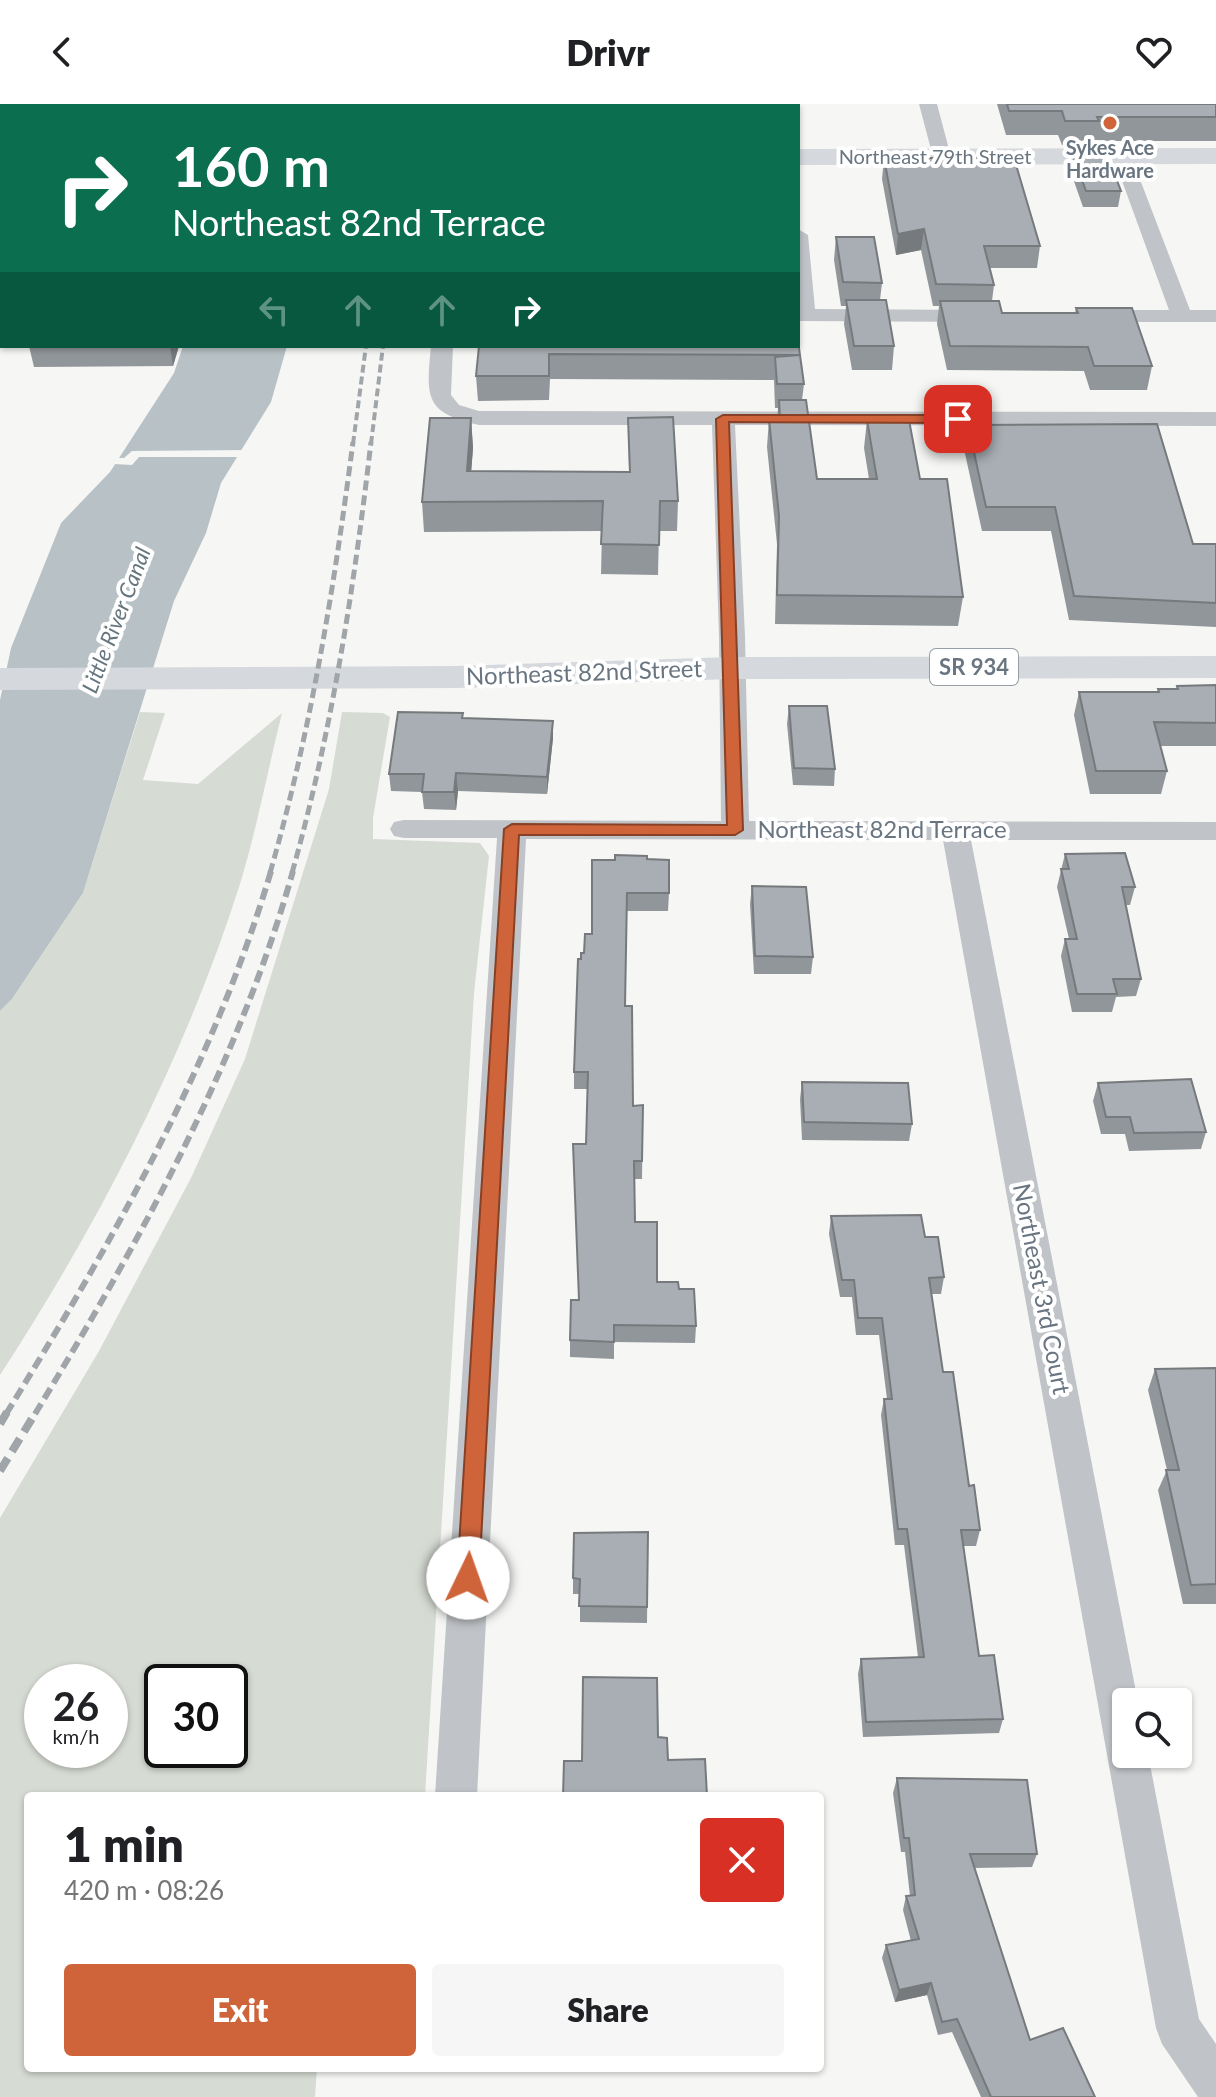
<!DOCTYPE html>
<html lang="en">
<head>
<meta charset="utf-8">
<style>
  :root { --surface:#fff; --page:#f6f6f6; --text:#202124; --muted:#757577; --accent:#cf643b }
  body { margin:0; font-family:Lato,sans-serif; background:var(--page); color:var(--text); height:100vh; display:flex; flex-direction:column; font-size:30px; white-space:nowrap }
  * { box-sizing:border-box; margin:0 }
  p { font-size:26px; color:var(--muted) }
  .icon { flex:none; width:44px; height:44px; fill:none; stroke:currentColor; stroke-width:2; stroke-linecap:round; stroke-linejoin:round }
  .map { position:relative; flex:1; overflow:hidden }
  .sheet { position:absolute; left:24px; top:1688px; width:800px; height:280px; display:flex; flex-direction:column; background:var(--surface); border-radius:8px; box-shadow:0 2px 6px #0004 }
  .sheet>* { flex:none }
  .guide { position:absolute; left:0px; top:0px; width:800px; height:244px; box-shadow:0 2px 6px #0004; background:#0b6e4f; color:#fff; overflow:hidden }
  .controls { position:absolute; left:1112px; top:1584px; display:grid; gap:16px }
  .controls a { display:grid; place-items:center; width:80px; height:80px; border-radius:8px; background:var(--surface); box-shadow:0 2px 6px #0004; font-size:40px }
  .speed { position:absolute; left:24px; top:1560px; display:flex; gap:16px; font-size:40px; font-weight:700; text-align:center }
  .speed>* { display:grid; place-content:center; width:104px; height:104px; border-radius:50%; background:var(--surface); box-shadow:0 2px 6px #0004; line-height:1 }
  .speed small { font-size:20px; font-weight:400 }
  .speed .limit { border:4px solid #111; border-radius:12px; background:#fff; color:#111 }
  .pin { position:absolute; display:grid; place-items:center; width:68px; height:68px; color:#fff; margin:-34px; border-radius:16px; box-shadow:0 4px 12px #0006 }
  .me { position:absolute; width:88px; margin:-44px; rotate:3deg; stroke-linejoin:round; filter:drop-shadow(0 0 6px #0008) }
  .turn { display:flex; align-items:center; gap:28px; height:168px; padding:0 40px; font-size:36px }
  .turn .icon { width:104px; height:104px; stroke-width:2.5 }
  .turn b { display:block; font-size:56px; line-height:68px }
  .lanes { display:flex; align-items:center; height:76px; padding:0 40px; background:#0003; justify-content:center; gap:40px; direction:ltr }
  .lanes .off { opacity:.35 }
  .round { display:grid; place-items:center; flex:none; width:84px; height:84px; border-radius:8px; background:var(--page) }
  .headline { display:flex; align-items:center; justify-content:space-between; height:136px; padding:0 40px }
  h1 { font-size:48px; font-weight:800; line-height:60px }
  .button { display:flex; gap:16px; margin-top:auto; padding:16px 40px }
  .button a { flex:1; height:92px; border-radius:8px; background:var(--accent); color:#fff; font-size:32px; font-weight:800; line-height:92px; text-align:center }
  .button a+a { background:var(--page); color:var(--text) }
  header { display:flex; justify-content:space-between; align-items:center; height:104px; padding:0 40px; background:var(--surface); font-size:36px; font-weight:800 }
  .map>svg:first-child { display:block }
  .green { fill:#d6dbd3; fill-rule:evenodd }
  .water { fill:#b8c2c6 }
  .pier { fill:#f6f6f4 }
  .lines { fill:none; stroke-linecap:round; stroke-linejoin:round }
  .street { fill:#c0c3c7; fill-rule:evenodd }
  .secondary { fill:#d5d8dc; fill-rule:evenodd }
  .primary { fill:#d5d8dc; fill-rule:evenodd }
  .rail-far3 { stroke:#a0a5aa; stroke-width:4; stroke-dasharray:8 4; stroke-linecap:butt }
  .rail-far2 { stroke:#a0a5aa; stroke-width:5; stroke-dasharray:10 5; stroke-linecap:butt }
  .rail-far1 { stroke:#a0a5aa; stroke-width:6; stroke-dasharray:12 6; stroke-linecap:butt }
  .rail { stroke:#a0a5aa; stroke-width:8; stroke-dasharray:15 8; stroke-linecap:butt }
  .wall { fill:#90969a }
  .shaded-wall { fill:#767a7d }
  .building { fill:#a8aeb3; stroke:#767a7d; stroke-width:2 }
  .route { fill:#cf643b; stroke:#874126; stroke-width:2 }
  .poi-dot { fill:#cf643b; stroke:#fff; stroke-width:3 }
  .labels { text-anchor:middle; stroke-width:8; stroke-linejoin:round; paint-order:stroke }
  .far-poi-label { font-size:20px; font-weight:bold; fill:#697581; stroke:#fff }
  .far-street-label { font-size:20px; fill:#697581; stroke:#fff }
  .far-water-label { font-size:22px; font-style:italic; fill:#65767e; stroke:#fff }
  .shield { fill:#fff; stroke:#969ea7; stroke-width:2 }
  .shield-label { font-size:22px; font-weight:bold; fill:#697581 }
  .street-label { font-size:24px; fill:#697581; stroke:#fff }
</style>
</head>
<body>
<header><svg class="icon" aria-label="back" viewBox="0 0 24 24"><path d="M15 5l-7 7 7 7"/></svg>Drivr<svg class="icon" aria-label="heart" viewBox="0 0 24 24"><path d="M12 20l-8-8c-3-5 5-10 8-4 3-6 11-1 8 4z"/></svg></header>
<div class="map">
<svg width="1216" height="1993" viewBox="0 0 1216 1993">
  <rect width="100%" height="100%" fill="#f6f6f4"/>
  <g class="green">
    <path d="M140,608L165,609L143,676L198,680L282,609C268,665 257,724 240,780C185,953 99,1119 0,1271V907L12,895L83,789Z"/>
    <path d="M342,608L383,609L390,613L373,714V735L480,739L489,752L474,889L425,1692H28V1964H317L315,1993H0V1414L99,1247L191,1074L245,955L329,685ZM42,1578H110V1646H42ZM162,1578H230V1646H162Z"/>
  </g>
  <path class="water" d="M183,242H287L271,298L221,379L206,429L174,497L83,789L12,895L0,907V596L11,544L61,419L110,368L174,269Z"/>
  <path class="pier" d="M245,346L241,353H139L132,361L114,360L118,354H124L132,347Z"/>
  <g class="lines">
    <g class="street">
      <path d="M919,0H937L951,53L949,57L942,59L933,53Z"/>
      <path d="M1122,46L1131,52L1190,206H1216V218H1091L1080,212L1091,206H1169L1113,52Z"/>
      <path d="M798,125L808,131L815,205L981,206L992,212L981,218L798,217Z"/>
      <path d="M431,242H453L451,291L459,301L479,307L1216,308V322L735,321L745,532L749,717L1216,718V736H971L1138,1598H1126V1650H1148L1199,1915L1216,1940V1993H1198L1162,1940L1156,1924L943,736L526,735L477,1692H435L497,734H404L394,732L390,725L394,718L404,716L721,717L719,532L712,321H479C424,309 426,293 431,242Z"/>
    </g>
    <rect class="secondary" x="235" y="0" width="24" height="2"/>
    <g class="primary">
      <rect x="0" y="43" width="2" height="16"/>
      <path d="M1216,44V60L798,61V45Z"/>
      <path d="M1216,552V574L732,575L456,584L0,586V564L456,562L732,553Z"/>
    </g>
    <g class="rail-far3">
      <path d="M353,340L366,242"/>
      <path d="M371,340L383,242"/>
    </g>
    <g class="rail-far2">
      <path d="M270,769C311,627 334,484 353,338"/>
      <path d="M292,769C332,627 354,484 371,338"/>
    </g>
    <g class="rail-far1">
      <path d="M6,1310C111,1140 214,960 271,767"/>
      <path d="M35,1310C138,1140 239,959 293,767"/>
    </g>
    <g class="rail">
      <path d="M0,1320L7,1308"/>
      <path d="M0,1367L36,1308"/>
    </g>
  </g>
  <g class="wall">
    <path d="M80,0H127L126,2L80,1Z"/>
    <path d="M997,0H1216V37H1096L1095,41H1062L1058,31H1006Z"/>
    <path d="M1072,48L1121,87L1118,103H1083L1069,63Z"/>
    <path d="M884,54L1040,142L1037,164H990L994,181L992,197L1002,209H1075L1076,204L1152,262L1147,286H1090L1084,267L947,266L937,220L939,202H933L921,146L896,151L882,75Z"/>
    <rect x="0" y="79" width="2" height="114"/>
    <path d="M836,133L882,179L880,196L894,242L892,266H852L844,220L846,202H841L834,156Z"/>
    <path d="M29,242H179L173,262L34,263Z"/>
    <path d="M479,242H798L804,280L802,296L817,375H869L864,344L867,316L920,375L963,493L958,522L775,520L777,440L767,343L769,315H777L778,304H775L774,276L550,275L549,296L478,297L476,272Z"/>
    <path d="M471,314L473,344L471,367L629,368L628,314L678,397L677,427H659L658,471L601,470L602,427L424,428L422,398Z"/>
    <path d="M968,321L1193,440H1216V523L1069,516L1051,427H982L964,345Z"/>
    <path d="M1216,581V642H1160L1167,667L1161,690H1090L1074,611L1079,588H1158V585H1176L1177,582Z"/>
    <path d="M789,602L835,665L834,682L793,681L787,620Z"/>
    <path d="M463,609V614L553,634L547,690L458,687L456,706L424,705L422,688L391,687L389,670Z"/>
    <path d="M1065,750L1135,783L1130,801H1125L1141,875L1136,892L1116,893L1112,908H1072L1061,852L1065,835H1069L1057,783Z"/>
    <path d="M647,755L669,789L668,807H627L625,902L633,1002L643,1001L642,1075H634L635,1118L657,1178L679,1185L696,1222L695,1239L614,1238V1255L570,1253V1236L579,1196L586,1040L588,985H574V968L581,855L592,830Z"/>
    <path d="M752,782L813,853L811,870H754L750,800Z"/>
    <path d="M802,978L912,1020L909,1037L802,1036L800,995Z"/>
    <path d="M1098,979L1206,1028L1201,1045L1129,1047L1125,1030H1101L1093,997Z"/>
    <path d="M831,1112L925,1133L944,1173L941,1190H932L943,1268L980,1426L976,1442H963L979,1552L1003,1615L999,1629L863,1633L858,1570L861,1555L918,1553L904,1441H895L881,1311L884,1295H887L879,1231H856L852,1193H840L829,1130Z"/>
    <path d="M1216,1264V1500H1183L1158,1386L1167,1366L1148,1286L1155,1265Z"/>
    <path d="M648,1428L647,1519L580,1518V1490H573V1474Z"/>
    <path d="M897,1674L1037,1750L1032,1763L974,1764L1030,1936L1095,1993H981L952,1928L938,1931L927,1891L895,1898L882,1854L886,1841L911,1837L903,1806L906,1792H910L905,1748H901L893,1689Z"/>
  </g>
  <g class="shaded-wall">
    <path d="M924,125L921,146L896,151L898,130Z"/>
    <path d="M170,242H179L173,262Z"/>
    <path d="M471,314L473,344L469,397L467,367Z"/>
    <path d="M553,617V634L547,690V673Z"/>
    <path d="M456,669L458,687L456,706L454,688Z"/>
    <path d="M931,1879L927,1891L895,1898L899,1886Z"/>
  </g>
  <g class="building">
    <path d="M1007,0H1216V13H1097L1099,17H1065L1062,7H1009Z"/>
    <path d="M1072,48H1106L1121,87H1086Z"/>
    <path d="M884,54H1014L1040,142H984L994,181L936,180L924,125L898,130Z"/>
    <rect x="0" y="79" width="2" height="87"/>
    <path d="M836,133H874L882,179L843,178Z"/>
    <path d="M846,196H886L894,242H854Z"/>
    <path d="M940,197H999L1002,209H1078L1076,204H1132L1152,262H1094L1088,243L950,242Z"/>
    <path d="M798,237L804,280H777L775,253L799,251L549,250V272H476L479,242H798Z"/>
    <path d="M779,296H806L817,375H877L867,316H909L920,375H947L963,493L777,491L779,412L769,315H780Z"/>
    <path d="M673,313L678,397H660L659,441L601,440L603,397L422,398L430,314H471L467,367L630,368L628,314Z"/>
    <path d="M1157,320L1193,440H1216V499L1074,492L1055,403H986L968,321Z"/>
    <path d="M1216,581V619L1154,618L1167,667H1096L1079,588H1159L1158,585H1178L1177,582Z"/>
    <path d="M789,602H827L835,665L794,664Z"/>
    <path d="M398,608L463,609L462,614L553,617L547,673L456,669L454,688H422L424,670H389Z"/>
    <path d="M1125,749L1135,783H1122L1141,875H1113L1117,890H1077L1065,835H1077L1061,765H1069L1065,750Z"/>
    <path d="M615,751L647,752V755L669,756V789H627L625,902H632L633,1002L643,1001L642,1057H634L635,1118H657V1178H678L679,1185H694L696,1222L614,1221V1238L570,1236L571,1196H579L573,1040H586L588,968H574L578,855H581V849H584L585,830H592V756H615Z"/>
    <path d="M752,782L806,783L813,853L755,852Z"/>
    <path d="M1191,975L1206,1028L1134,1029L1130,1013H1106L1098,979Z"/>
    <path d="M802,978L908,979L912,1020L804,1018Z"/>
    <path d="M921,1111L925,1133H938L944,1173L929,1174L943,1268H953L969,1382L974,1381L980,1426H961L979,1552L994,1551L1003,1615L866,1618L861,1555L924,1553L907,1425H898L884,1295H892L882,1214H858L854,1176H842L831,1112Z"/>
    <path d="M1216,1264V1480L1191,1481L1166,1366H1179L1155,1265Z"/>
    <path d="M648,1428L647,1503L579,1502L580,1475L573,1474L574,1429Z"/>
    <path d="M583,1573L657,1574L658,1633L667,1634L668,1656L705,1655L707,1692H563L564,1657H582Z"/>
    <path d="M897,1674L1027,1676L1037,1750H970L1030,1936L1063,1924L1095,1993H991L957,1915L942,1918L931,1879L899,1886L886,1841L919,1835L906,1792L915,1791L909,1734H904Z"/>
  </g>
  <path class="route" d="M723,311H958L964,315L958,319L729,318L743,726L735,731H519L479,1474L476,1481L468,1484L461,1481L457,1474L504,725L512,720L727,721L716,315Z"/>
  <circle class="poi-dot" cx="1110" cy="19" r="8"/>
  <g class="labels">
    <g class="far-poi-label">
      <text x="1110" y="51">Sykes Ace<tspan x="1110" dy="23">Hardware</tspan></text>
    </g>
    <g class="far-street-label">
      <text x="935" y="60">Northeast 79th Street</text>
    </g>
    <g class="far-water-label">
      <text transform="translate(116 516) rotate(-69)" y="8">Little River Canal</text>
    </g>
    <rect class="shield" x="930" y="545" width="88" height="36" rx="6"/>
    <g class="shield-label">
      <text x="974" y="571">SR 934</text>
    </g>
    <g class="street-label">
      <text transform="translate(584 569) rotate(-2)" y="8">Northeast 82nd Street</text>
      <text x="882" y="734">Northeast 82nd Terrace</text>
      <text transform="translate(1041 1185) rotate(79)" y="8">Northeast 3rd Court</text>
    </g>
  </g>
</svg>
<div class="controls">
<a><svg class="icon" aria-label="search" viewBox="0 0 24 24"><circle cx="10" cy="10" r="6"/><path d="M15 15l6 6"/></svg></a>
</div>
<div class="speed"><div>26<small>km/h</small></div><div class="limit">30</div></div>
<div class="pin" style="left:958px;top:315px;background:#d93025"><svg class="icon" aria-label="arrive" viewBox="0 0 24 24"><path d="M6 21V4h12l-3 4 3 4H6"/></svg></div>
<svg class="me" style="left:468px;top:1474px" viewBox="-20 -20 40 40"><circle r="19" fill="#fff"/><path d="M0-13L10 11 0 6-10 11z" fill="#cf643b"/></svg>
<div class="guide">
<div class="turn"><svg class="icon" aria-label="right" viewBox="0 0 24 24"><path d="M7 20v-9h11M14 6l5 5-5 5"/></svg><div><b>160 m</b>Northeast 82nd Terrace</div></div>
<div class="lanes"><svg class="icon off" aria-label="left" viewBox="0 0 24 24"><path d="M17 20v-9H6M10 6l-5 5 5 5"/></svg><svg class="icon off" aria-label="ahead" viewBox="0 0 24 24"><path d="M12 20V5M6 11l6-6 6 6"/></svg><svg class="icon off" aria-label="ahead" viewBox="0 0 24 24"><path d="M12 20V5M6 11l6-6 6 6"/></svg><svg class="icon" aria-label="right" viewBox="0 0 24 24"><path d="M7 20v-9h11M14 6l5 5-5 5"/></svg></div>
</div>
<section class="sheet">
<div class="headline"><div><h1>1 min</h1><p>420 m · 08:26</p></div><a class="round" style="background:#d93025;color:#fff"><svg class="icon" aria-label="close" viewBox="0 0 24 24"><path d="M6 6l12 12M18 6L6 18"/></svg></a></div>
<div class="button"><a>Exit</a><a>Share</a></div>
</section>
</div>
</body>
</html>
